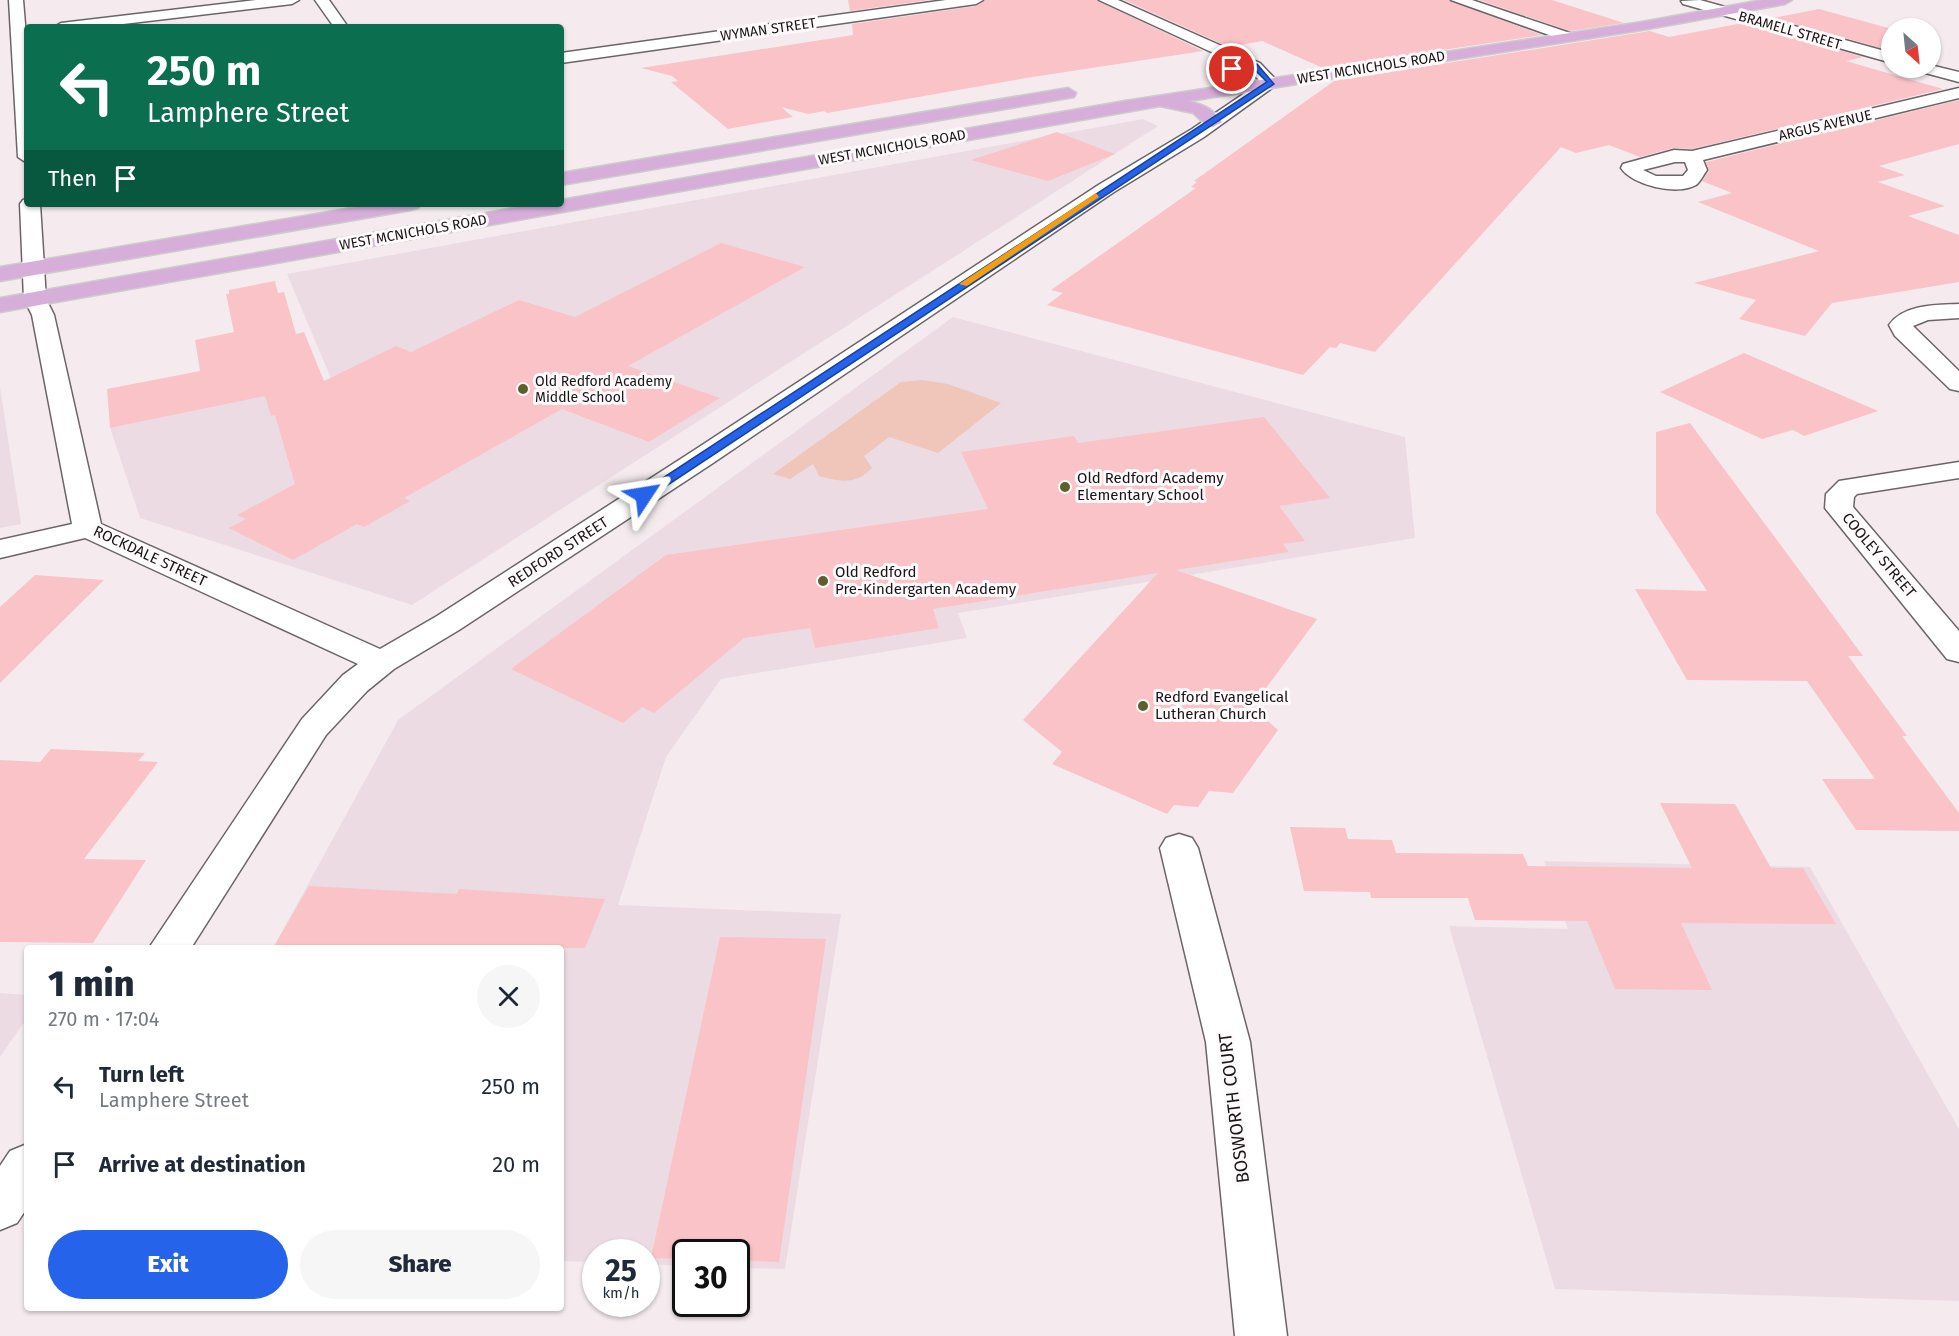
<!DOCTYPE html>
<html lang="en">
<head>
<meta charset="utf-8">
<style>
  :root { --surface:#fff; --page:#f6f6f7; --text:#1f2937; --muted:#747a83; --accent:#2563eb }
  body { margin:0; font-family:"Fira Sans",sans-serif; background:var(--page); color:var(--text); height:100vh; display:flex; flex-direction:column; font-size:22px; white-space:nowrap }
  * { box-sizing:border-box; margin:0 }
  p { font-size:20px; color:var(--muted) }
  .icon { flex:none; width:33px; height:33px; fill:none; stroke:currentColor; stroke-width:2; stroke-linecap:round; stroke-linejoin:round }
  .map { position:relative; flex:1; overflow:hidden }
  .panel { position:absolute; left:24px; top:945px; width:540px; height:366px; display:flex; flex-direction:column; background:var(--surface); border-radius:6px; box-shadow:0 2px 4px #0004 }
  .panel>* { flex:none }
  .banner { position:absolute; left:24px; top:24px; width:540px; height:183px; border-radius:6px; box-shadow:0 2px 4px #0004; background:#0b6e4f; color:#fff; overflow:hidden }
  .needle { width:39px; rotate:153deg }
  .tools { position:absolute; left:1881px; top:18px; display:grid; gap:12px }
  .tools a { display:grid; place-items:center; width:60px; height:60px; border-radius:50%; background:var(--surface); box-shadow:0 2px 4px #0004; font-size:30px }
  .speed { position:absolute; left:582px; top:1239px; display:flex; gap:12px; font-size:30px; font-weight:700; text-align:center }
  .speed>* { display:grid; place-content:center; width:78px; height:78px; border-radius:50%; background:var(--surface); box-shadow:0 2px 4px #0004; line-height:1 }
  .speed small { font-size:15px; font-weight:400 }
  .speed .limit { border:3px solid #111; border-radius:9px; background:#fff; color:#111 }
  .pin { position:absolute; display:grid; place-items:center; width:51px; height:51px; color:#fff; margin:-26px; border:3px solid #fff; border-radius:50%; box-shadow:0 2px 6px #0007 }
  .me { position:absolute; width:66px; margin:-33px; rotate:57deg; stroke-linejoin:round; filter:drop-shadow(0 0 4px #0008) }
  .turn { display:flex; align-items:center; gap:21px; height:126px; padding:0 24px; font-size:27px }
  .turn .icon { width:78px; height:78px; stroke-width:2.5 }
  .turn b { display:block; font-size:42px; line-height:51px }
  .then { display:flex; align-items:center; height:57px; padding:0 24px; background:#0003; gap:12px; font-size:22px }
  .round { display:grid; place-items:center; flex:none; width:63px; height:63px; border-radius:32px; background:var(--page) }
  .summary { display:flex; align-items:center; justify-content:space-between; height:102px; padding:0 24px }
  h1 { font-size:36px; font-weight:800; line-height:45px }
  .action { display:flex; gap:12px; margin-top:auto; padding:12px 24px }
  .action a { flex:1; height:69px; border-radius:36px; background:var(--accent); color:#fff; font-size:24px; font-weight:800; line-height:69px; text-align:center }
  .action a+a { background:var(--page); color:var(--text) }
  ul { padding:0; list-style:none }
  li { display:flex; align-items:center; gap:18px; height:78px; padding:0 24px }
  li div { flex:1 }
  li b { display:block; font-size:22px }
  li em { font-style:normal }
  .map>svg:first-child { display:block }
  .built { fill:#eddbe3 }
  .green { fill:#efc6b9 }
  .building { fill:#f9c3c8 }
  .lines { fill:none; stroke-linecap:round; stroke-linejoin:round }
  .minor-casing { stroke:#6c6467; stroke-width:3 }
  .major-casing { stroke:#ccc; stroke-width:3 }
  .minor { fill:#fff; fill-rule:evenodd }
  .major { fill:#d7aeda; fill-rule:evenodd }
  .route { fill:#2563eb; stroke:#184099; stroke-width:1.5 }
  .slow { fill:#f59e0b }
  .poi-dot { fill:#5e5f2c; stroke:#fefafc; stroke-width:2 }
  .labels { text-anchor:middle; stroke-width:6; stroke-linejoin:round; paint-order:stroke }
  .far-street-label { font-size:14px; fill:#181517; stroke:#fefafc }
  .far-poi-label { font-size:14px; fill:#181517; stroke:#fefafc; text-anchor:start }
  .poi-label { font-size:15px; fill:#181517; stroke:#fefafc; text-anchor:start }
  .street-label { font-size:15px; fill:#181517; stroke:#fefafc }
  .near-street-label { font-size:18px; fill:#181517; stroke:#fefafc }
</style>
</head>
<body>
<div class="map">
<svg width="1959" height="1336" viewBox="0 0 1959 1336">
  <rect width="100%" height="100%" fill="#f5ebef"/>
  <g class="built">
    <path d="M1143,119L1158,126L412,605L140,518L110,428L332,381L287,274Z"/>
    <path d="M953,317L1405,437L1415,538L958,613L967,638L721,679L666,757L618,905L841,914L785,1269L737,1268L736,1252H686L685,1266L647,1264L646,1252H596L595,1262L561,1261V948H273L398,720Z"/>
    <path d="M0,387L21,524L0,528Z"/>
    <path d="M1544,861L1810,867L1959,1129V1301L1555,1289L1449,926L1568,929Z"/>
    <path d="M0,993L27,995V1018L0,1057Z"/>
  </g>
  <path class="green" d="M922,380L948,384L1001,403L938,453L889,437L864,456L872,468C856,485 840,482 819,476L813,464L790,479L773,474L901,382Z"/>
  <g class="building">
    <path d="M848,0H930L850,11Z"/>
    <path d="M985,0H1097L1203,51L1026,78L827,113L824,111L808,114L781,107L793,117L728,129L671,82L678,81L672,76L641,68L853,35L852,24L976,6Z"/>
    <path d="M1124,0H1449L1542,35L1323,68L1262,41L1229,47Z"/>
    <path d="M1479,0H1552L1624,23L1570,31Z"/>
    <path d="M1819,9L1892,29V51L1773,18Z"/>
    <path d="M1743,23L1863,57L1846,61L1943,89L1692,149L1673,148L1640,157L1609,145L1576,153L1561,147L1375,352L1340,343L1336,348L1330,347L1303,375L1047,305L1063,293L1051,290L1196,188L1191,187L1197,182L1194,181L1334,81L1650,31L1669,37Z"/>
    <path d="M1959,100V144L1879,166L1905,175L1878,182L1945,206L1908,216L1959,235V282L1832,303L1805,336L1739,319L1756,300L1694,283L1819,251L1698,202L1732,193L1702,181L1709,171L1706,162Z"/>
    <path d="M1057,132L1115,154L1048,181L971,160Z"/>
    <path d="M721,243L805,267L628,366L720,398L649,442L562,409L404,498L410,501L364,527L357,524L293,560L229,528L246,519L237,515L295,484L275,415L271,416L265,396L110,428L107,389L200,371L195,340L234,332L226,294H229V290L275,281L278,293L284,292L296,334L304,332L324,381L396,346L411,352L519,300L575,317Z"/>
    <path d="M1744,353L1878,411L1804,436L1793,430L1762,439L1660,392Z"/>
    <path d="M1264,417L1330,498L1279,506L1305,541L1283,544L1289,552L1176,570L1317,619L1252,707L1278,730L1233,793L1209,791L1198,807L1174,805L1167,814L1052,764L1062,752L1023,720L1158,573L933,609L939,628L815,648L810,628L744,638L654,713L642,707L623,723L511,669L666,555L988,509L961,452L1074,436L1078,443Z"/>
    <path d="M1690,423L1863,656H1848L1907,736H1902L1959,813V831L1856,830L1822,779H1875L1807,681L1687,680L1635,589L1707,591L1656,513V432Z"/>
    <path d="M35,575L104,580L0,683V607Z"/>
    <path d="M51,749L145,753L138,761L158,762L84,859L146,860L93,943L0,942V760L40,762Z"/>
    <path d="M1660,803L1735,804L1771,868H1803L1836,924L1681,923L1712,990L1615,989L1587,921L1475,920L1468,898H1371L1370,892L1304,891L1290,827L1345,828L1348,839L1392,840L1396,853L1523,854L1528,866L1692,868Z"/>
    <path d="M309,886L457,894L459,889L605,899L585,948H273Z"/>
    <path d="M720,937L826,939L779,1262L736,1260V1252H686V1259L651,1258Z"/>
  </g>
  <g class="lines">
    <g class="minor-casing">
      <g id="minor">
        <path d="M9,0H23L27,48V163L18,157Z"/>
        <path d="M256,0H299L292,4L98,27H54L61,23Z"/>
        <path d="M315,0H329L348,27H334Z"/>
        <path d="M946,0H983L976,4L561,63V53Z"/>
        <path d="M1099,0H1118L1260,63L1279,83L1204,137L1114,192L713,463L459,630L394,669L367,691L326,735L191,948H149L302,719L343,675L358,664L85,538L0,558V540L72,524L32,315L24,299L20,204L23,200L27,199V204H40L46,299L54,315L101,524L380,649L437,616L693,451L1100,184L1192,129L1261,82L1248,69Z"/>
        <path d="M1451,0H1472L1573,34L1575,37L1573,40H1563Z"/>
        <path d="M1700,0L1892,53V63L1683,4L1681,1Z"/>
        <path d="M1930,65L1959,72V82L1918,71L1916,68H1930Z"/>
        <path d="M1959,88V98L1703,160L1707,170C1704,174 1700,182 1696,185C1677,196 1632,185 1621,168L1623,164L1674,150L1692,151ZM1675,162H1685L1688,170L1683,176H1656L1643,170Z"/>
        <path d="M1959,304V318L1928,320L1913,326L1959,371V391L1950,389L1895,336L1889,325C1904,304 1936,305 1959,304Z"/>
        <path d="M1959,462V478L1857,494L1854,497L1853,507L1959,631V662L1947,659L1825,508L1826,494L1839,481Z"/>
        <path d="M1179,834L1192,838L1198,848L1250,1042L1287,1336H1235L1206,1042L1160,848L1166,838Z"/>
        <path d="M27,1144V1208L17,1223L0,1230V1166L10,1151Z"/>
      </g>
    </g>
    <g class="major-casing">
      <g id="major">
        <path d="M1762,0H1792L1785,4L1642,30L1189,101C1204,105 1213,109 1222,122L1213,127L1207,126L1193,113L1160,106L0,312V298L537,204H561V200L1125,101L1642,22Z"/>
        <path d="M1068,88L1076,93L1074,97L561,185V173Z"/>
        <path d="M376,204H421L418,208L411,210L0,281V267Z"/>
      </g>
    </g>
    <use href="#minor" class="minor"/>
    <use href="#major" class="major"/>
  </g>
  <path class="route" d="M1257,64L1274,84L648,498H640V493L1267,82L1253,68L1232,71L1228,69Z"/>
  <path class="slow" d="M1096,193L1099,197L967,286L959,284Z"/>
  <g class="poi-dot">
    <circle cx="523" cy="389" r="6"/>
    <circle cx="1065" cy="487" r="6"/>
    <circle cx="823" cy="581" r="6"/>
    <circle cx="1143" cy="706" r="6"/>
  </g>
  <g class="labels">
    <g class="far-street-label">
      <text transform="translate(768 29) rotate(-8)" y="5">WYMAN STREET</text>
      <text transform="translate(1790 30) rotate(16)" y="5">BRAMELL STREET</text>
      <text transform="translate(1371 67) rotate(-9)" y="5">WEST MCNICHOLS ROAD</text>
      <text transform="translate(1825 125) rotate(-13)" y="5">ARGUS AVENUE</text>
      <text transform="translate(892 147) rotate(-10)" y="5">WEST MCNICHOLS ROAD</text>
      <text transform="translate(413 232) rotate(-10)" y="5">WEST MCNICHOLS ROAD</text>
    </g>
    <g class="far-poi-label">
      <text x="535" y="386">Old Redford Academy<tspan x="535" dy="16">Middle School</tspan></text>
    </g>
    <g class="poi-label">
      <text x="1077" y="483">Old Redford Academy<tspan x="1077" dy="17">Elementary School</tspan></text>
      <text x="835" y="577">Old Redford<tspan x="835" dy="17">Pre-Kindergarten Academy</tspan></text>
      <text x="1155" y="702">Redford Evangelical<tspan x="1155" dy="17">Lutheran Church</tspan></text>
    </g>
    <g class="street-label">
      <text transform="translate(558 552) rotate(-33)" y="5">REDFORD STREET</text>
      <text transform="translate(1879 555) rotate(50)" y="5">COOLEY STREET</text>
      <text transform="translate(150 556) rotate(25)" y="5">ROCKDALE STREET</text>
    </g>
    <g class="near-street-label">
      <text transform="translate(1234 1108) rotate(-97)" y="6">BOSWORTH COURT</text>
    </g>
  </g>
</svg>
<div class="tools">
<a><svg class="needle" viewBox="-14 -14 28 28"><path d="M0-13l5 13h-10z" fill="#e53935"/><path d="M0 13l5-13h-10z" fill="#747a83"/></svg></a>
</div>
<div class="speed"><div>25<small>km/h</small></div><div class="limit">30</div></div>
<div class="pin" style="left:1232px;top:69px;background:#d93025"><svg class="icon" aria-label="arrive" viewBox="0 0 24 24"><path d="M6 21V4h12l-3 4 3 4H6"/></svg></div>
<svg class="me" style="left:644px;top:495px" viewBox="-20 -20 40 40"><path d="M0-17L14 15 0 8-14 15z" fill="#2563eb" stroke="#fff" stroke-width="4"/></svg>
<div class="banner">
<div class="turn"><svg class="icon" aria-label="left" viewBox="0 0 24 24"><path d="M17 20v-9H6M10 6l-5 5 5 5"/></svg><div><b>250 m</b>Lamphere Street</div></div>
<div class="then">Then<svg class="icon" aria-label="arrive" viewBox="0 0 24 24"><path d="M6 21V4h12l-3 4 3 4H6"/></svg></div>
</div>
<section class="panel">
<div class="summary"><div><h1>1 min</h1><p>270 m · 17:04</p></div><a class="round"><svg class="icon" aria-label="close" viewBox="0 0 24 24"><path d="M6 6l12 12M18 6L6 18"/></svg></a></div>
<ul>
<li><svg class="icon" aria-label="left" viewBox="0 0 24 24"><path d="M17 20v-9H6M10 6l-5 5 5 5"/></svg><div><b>Turn left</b><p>Lamphere Street</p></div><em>250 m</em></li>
<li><svg class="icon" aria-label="arrive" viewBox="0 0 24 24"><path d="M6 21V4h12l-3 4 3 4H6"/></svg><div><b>Arrive at destination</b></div><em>20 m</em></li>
</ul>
<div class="action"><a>Exit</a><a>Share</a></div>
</section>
</div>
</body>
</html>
